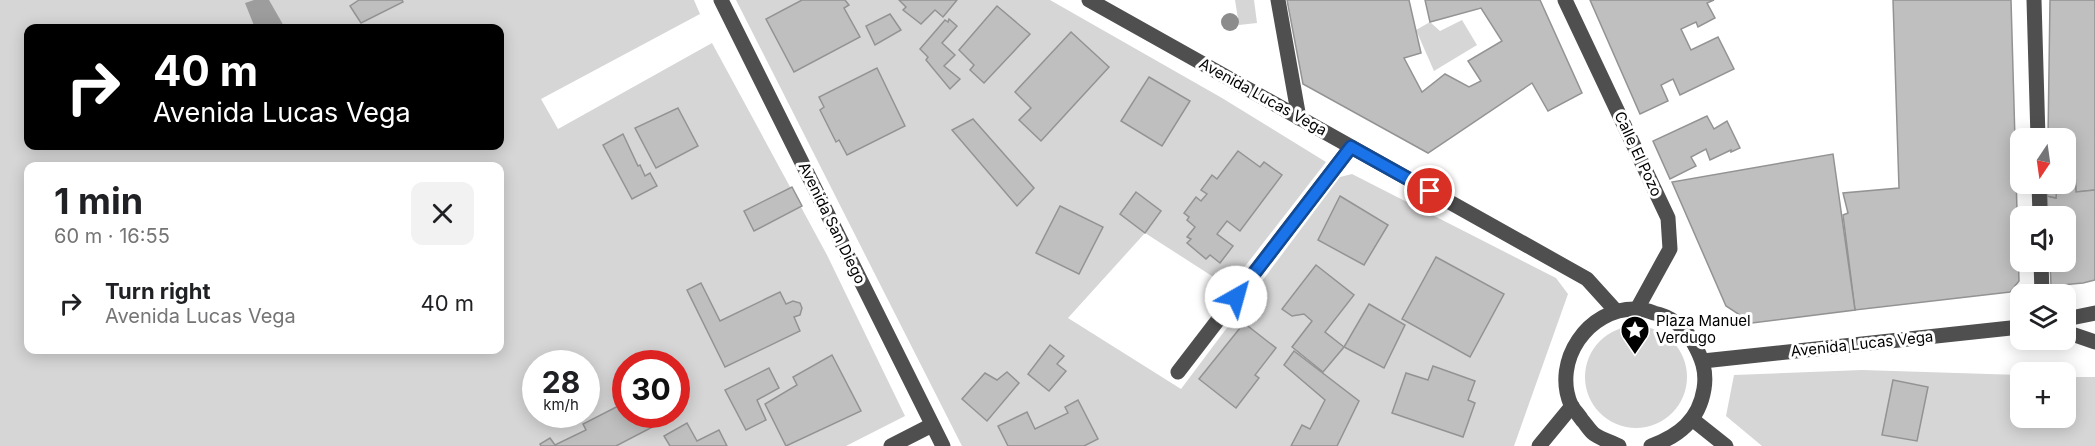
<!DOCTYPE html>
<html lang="en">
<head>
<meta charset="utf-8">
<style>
  :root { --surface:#fff; --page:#f2f2f2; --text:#202124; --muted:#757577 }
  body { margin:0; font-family:Inter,sans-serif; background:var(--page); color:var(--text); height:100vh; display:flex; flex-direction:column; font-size:22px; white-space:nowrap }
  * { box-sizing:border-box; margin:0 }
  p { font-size:20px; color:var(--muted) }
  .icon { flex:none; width:33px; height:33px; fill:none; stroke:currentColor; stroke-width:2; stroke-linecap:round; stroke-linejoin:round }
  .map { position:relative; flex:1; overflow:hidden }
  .panel { position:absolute; left:24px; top:162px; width:480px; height:192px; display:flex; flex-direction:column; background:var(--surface); border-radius:12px; box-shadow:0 3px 15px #0003 }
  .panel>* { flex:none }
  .hud { position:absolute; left:24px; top:24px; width:480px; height:126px; border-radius:12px; box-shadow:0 3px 15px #0003; background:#000; color:#fff; overflow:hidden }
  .needle { width:39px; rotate:193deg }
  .controls { position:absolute; left:2010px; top:128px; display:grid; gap:12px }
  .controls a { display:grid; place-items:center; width:66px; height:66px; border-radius:12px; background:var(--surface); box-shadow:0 3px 15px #0003; font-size:30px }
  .speed { position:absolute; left:522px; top:350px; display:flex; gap:12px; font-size:30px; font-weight:700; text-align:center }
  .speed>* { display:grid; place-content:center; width:78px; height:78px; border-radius:50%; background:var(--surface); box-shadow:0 3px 15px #0003; line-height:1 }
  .speed small { font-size:15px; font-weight:400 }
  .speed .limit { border:9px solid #d22; background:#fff; color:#111 }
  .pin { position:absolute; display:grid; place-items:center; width:51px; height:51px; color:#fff; margin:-26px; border:3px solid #fff; border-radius:50%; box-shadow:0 2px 6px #0007 }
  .me { position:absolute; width:66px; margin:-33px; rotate:38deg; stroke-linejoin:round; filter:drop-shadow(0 0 4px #0008) }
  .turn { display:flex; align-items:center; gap:21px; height:126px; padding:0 30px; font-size:27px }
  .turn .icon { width:78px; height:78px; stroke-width:2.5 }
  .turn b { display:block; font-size:42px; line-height:51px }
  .round { display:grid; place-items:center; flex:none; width:63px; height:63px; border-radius:12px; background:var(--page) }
  .summary { display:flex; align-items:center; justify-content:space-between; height:102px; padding:0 30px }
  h1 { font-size:36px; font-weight:700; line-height:45px }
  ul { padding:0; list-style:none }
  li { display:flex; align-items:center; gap:18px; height:78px; padding:0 30px }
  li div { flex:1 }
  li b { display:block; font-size:22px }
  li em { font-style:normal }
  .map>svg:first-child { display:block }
  .green { fill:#d6d6d6; fill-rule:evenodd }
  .water { fill:#9d9d9d }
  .building { fill:#bfbfbf; stroke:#939393; stroke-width:1.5 }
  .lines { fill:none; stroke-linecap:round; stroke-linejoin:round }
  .minor { stroke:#4f4f4f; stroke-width:15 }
  .tree { fill:#8c8c8c }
  .route-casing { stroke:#114b97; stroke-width:15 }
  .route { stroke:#1a73e8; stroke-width:10 }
  .labels { text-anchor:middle; stroke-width:6; stroke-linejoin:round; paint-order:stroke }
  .street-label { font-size:15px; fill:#000; stroke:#fff }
  .poi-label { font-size:15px; fill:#000; stroke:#fff; text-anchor:start }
</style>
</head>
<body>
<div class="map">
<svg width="2095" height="446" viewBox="0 0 2095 446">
  <rect width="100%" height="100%" fill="#fff"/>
  <g class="green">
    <path d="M0,0H694L700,14L541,99L558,129L712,43L827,255L905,416L846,446H0ZM28,28H500V146H28ZM28,166H500V350H28ZM536,363H586V414H536ZM626,363H676V414H626Z"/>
    <path d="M736,0H1050L1222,98L1326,162L1229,287L1145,233L1068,318L1181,389L1340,177L1352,174L1556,278L1568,294L1514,446H962Z"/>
    <path d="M1235,0H1254L1257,23L1239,25Z"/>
    <path d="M1462,20L1477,45L1434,71L1416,30L1430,22L1440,31Z"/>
    <circle cx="1636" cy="377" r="51"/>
    <path d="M1862,370L2020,375V417H2066V377H2095V446H1762L1726,416L1734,375Z"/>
  </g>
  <path class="water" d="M254,0H269L285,28H255L245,3Z"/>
  <g class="building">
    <path d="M359,0H402L403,2L361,23L350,6Z"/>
    <path d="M802,0H845L849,5L844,8L860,37L794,72L766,19Z"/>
    <path d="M899,0H957L943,17L935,10L921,24L903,10L906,7Z"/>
    <path d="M1287,0H1409L1421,53L1404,58L1422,92L1445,74L1469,87L1481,81L1468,61L1502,41L1481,8L1430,22L1425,0H1540L1582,93L1548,111L1532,83L1428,153L1303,84Z"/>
    <path d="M1590,0H1714L1707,3L1715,18L1698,27L1696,22L1681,29L1691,50L1718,37L1734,69L1680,95L1673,79L1661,85L1668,101L1640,114Z"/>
    <path d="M1893,0H2011L2019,281L2010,292L1855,310L1843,215L1848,213L1843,193L1899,188Z"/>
    <path d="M2050,0H2095V190L2076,192L2075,174L2066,175V138H2048Z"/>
    <path d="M997,6L1030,34L984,83L970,70L974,65L959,50Z"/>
    <path d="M890,14L901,30L875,45L866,26Z"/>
    <path d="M949,19L957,26L942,43L955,55L944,66L960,79L950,89L926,60L928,57L920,49L945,20L948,22Z"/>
    <path d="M1071,32L1109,67L1041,141L1019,120L1031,108L1015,92Z"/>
    <path d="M877,68L905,126L847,155L839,140L836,142L820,110L824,107L819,97Z"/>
    <path d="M1149,77L1190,101L1162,146L1121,121Z"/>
    <path d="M678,108L698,146L656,168L635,128Z"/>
    <path d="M1707,116L1714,129L1727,121L1740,148L1731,152V150L1710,160L1706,149L1691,157L1696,166L1670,179L1653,141Z"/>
    <path d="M973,119L1034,188L1017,206L952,130Z"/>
    <path d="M623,134L638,166L640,165L645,176L650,173L657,186L632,199L603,145Z"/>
    <path d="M1238,151L1260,167L1264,162L1282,175L1240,231L1227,221L1217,234L1233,246L1220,263L1210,255L1206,259L1187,243L1191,239L1187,237L1195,227L1187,220L1189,217L1184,213L1196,197L1201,201L1207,194L1201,190L1212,175L1217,179Z"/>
    <path d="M1833,154L1855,310L1752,323L1726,306L1672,182Z"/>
    <path d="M2075,174L2076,192L2095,190V280L2083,283L2051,286L2050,261H2066V216H2048L2047,196L2056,198L2057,183H2066V175Z"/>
    <path d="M2047,183H2057L2056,198L2047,196Z"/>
    <path d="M792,187L802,206L754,231L744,211Z"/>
    <path d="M1136,192L1161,211L1145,233L1120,214Z"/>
    <path d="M1340,196L1388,225L1364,265L1318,240Z"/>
    <path d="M1060,206L1103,227L1079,274L1036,253Z"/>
    <path d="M1436,257L1504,294L1470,357L1402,319Z"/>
    <path d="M1316,265L1354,295L1325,332L1344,347L1323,372L1292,347L1312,321L1304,314L1292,316L1282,309Z"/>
    <path d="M701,283L720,321L780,292L786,304L793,301L800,303L802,308L800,315L794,317L800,331L725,367L687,290Z"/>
    <path d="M1369,304L1405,325L1384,368L1344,347Z"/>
    <path d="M1244,323L1276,348L1255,375L1259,378L1236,408L1199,379Z"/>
    <path d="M1050,345L1064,356L1057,364L1066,371L1049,391L1028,374Z"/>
    <path d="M1294,351L1359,401L1337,446H1291L1302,425L1310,429L1325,400L1284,365Z"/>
    <path d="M832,355L861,411L786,446L765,404L797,385L793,377Z"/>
    <path d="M1433,366L1475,381L1468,400L1475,403L1463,437L1392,413L1406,373L1428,380Z"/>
    <path d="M769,368L779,388L757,400L766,420L746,430L725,390Z"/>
    <path d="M1007,372L1019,383L987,421L962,399L985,373L997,380Z"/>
    <path d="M1893,380L1928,387L1917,441L1882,435Z"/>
    <path d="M1078,400L1098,439L1084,446H1008L998,426L1027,412L1035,429L1068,413L1065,407Z"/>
    <path d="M626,402V414H665L668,419L616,446H541L540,444L550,438L555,445L586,430L583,424Z"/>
    <path d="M687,423L697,441L719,430L727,446H670L664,436Z"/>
  </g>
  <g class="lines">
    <g class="minor">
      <path d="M721,0L943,446"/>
      <path d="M1089,0L1587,279L1616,311"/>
      <path d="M1278,0L1299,118"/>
      <path d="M1565,0L1668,218L1670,249L1637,309"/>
      <path d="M2034,0L2038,138"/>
      <path d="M2039,183L2040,216"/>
      <path d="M2041,261L2042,294"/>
      <path d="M2066,319L2095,313"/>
      <path d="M2066,332L2095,342"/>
      <path d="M1703,361L2020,327"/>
      <path d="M1178,372L1351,147"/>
      <path d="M1692,419L1726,446"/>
      <path d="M891,446L932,425"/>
      <path d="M1539,446L1572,406"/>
      <path d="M1619,446C1611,442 1601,439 1594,434C1589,430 1586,424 1582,420C1579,415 1574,410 1571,405C1552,361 1588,308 1636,309C1642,309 1649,311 1654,313C1670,316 1685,327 1693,342C1702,358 1707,371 1704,389C1699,420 1679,436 1651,446"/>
    </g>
  </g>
  <circle class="tree" cx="1230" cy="22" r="9"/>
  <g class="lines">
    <g class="route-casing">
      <path id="route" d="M1236,297L1351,147L1430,191"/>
    </g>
    <use href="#route" class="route"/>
  </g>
  <defs>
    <g id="sight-pin" transform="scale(1.5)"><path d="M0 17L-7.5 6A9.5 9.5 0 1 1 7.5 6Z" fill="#000" stroke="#fff"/><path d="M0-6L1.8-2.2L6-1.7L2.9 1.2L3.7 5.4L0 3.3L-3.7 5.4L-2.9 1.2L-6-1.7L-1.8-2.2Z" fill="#fff"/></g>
  </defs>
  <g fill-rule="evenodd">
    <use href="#sight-pin" x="1635" y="330"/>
  </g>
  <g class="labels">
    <g class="street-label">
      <text transform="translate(1263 97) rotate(29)" y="5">Avenida Lucas Vega</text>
      <text transform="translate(1638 154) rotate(65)" y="5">Calle El Pozo</text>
      <text transform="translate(832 223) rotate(64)" y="5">Avenida San Diego</text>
      <text transform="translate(1862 344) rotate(-6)" y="5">Avenida Lucas Vega</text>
    </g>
    <g class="poi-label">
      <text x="1656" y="326">Plaza Manuel<tspan x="1656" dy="17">Verdugo</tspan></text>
    </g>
  </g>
</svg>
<div class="controls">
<a><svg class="needle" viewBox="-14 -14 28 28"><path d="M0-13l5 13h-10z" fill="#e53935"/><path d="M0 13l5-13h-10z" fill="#757577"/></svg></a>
<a><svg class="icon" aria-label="sound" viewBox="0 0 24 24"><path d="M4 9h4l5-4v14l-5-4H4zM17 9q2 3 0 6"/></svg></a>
<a><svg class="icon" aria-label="layers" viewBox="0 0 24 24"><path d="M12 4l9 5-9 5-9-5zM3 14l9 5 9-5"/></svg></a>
<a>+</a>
</div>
<div class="speed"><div>28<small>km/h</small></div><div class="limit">30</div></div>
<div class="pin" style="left:1430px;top:191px;background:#d93025"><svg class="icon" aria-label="arrive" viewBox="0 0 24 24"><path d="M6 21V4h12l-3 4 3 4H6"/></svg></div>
<svg class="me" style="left:1236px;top:297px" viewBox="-20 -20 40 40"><circle r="19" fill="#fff"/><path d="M0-13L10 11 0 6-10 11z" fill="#1a73e8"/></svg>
<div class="hud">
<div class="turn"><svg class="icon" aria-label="right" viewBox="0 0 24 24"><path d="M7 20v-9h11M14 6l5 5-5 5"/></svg><div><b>40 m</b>Avenida Lucas Vega</div></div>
</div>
<section class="panel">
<div class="summary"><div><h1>1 min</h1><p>60 m · 16:55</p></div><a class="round"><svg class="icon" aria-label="close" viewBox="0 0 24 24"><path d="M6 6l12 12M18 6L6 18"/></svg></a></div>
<ul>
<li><svg class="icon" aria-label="right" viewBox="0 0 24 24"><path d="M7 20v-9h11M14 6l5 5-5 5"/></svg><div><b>Turn right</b><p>Avenida Lucas Vega</p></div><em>40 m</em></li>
</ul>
</section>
</div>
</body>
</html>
